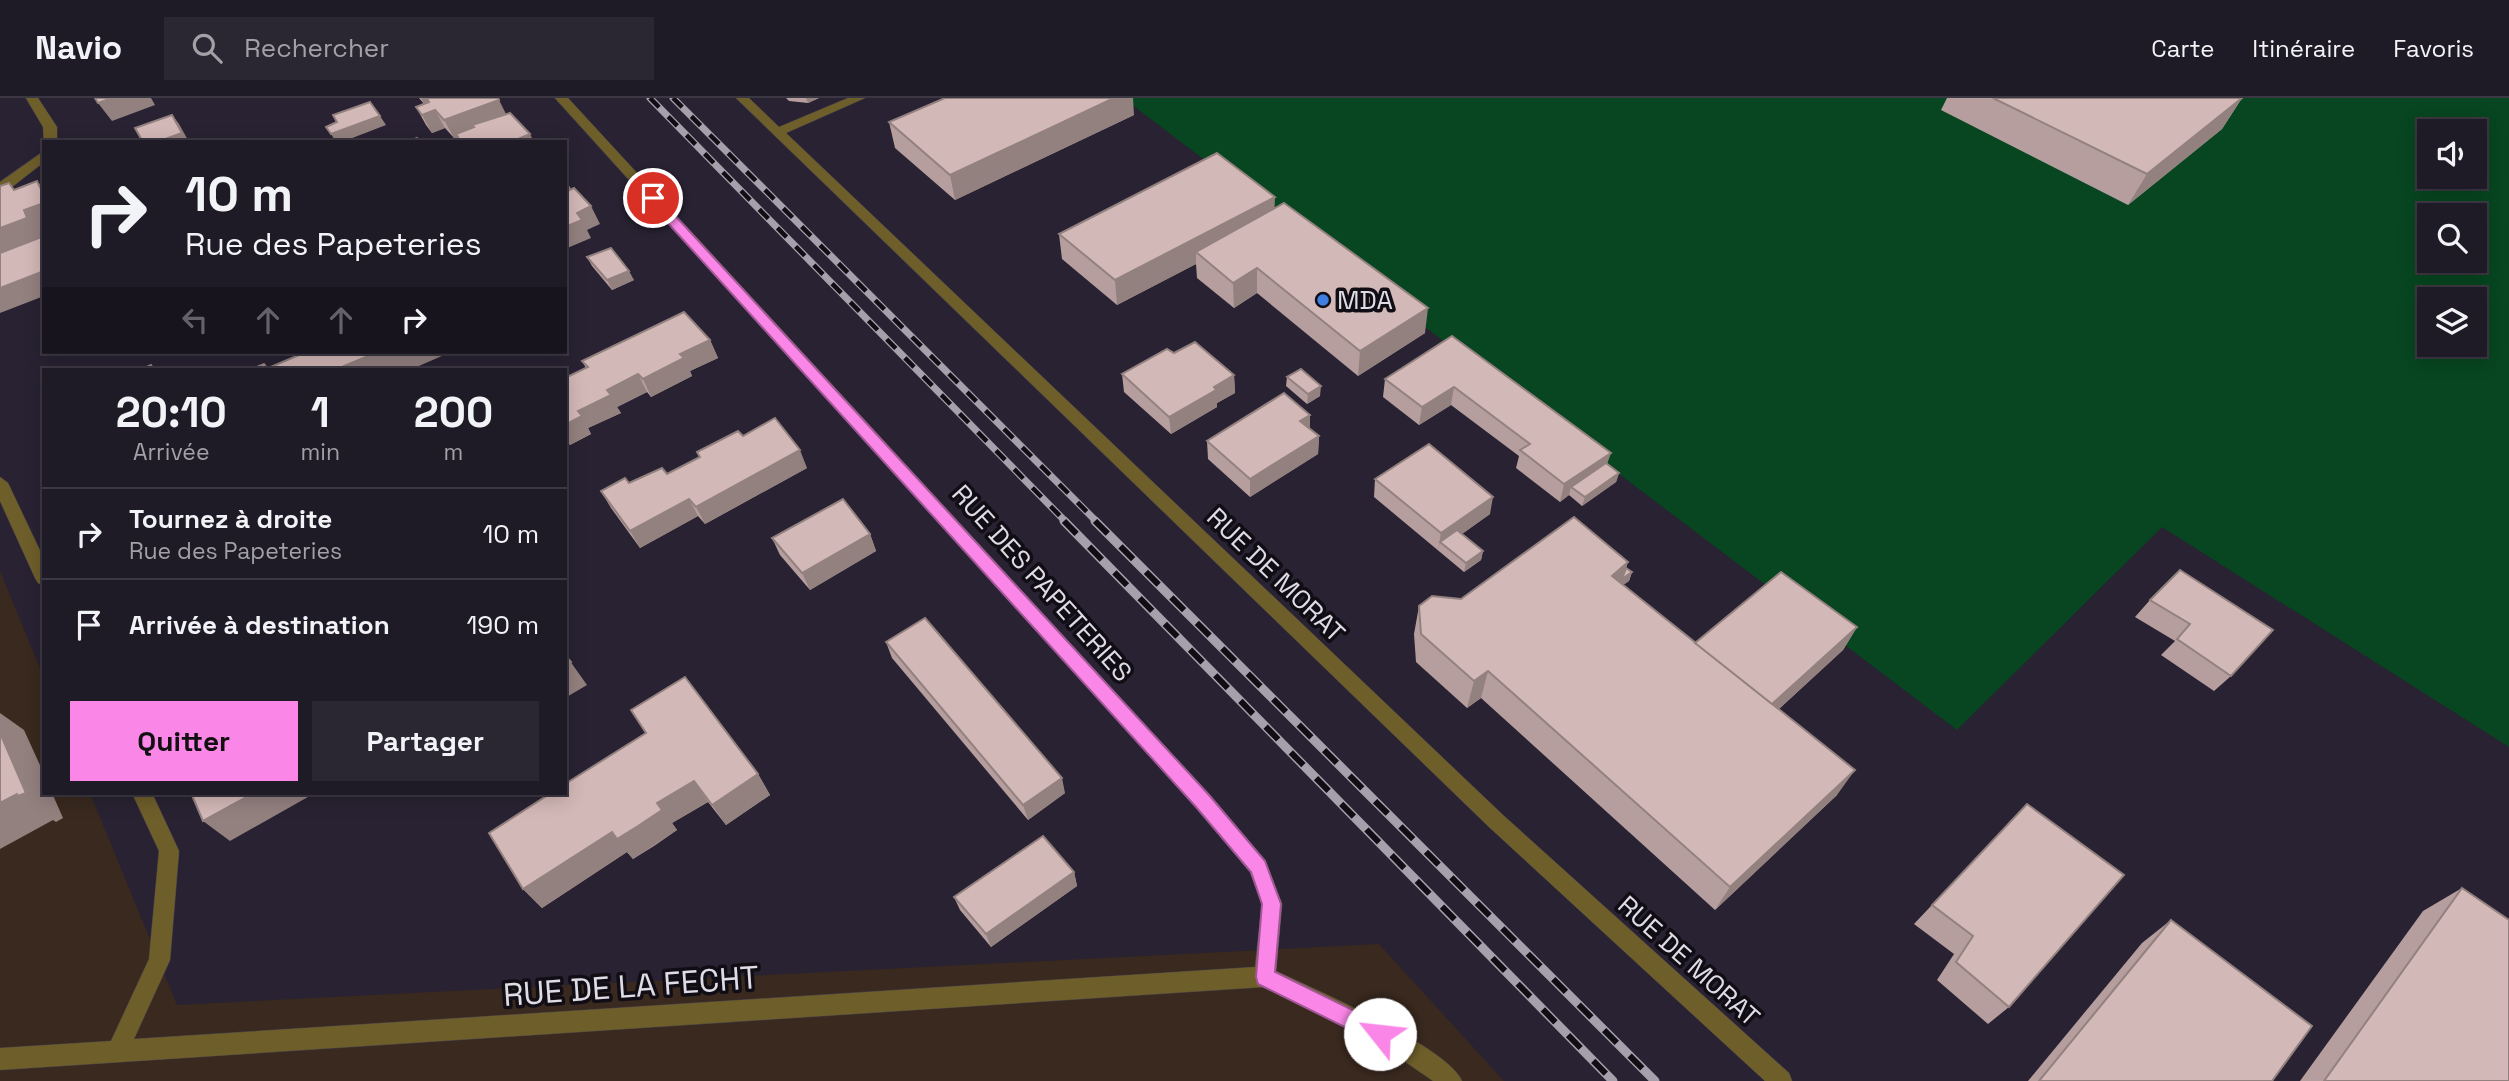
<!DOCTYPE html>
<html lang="fr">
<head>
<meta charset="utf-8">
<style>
  :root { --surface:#1e1a26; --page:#2b2732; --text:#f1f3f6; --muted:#a1a1a7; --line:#3c3843; --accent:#fa87e7 }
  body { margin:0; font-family:"Space Grotesk",sans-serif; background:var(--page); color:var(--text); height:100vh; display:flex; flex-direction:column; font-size:26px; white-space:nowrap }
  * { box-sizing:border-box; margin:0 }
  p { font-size:23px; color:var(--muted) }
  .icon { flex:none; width:38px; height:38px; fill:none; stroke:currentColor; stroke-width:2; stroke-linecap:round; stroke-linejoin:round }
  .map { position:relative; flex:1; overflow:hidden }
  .side { position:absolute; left:42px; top:270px; width:525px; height:427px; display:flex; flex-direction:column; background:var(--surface); border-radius:0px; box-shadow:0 4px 18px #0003,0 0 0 2px var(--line) }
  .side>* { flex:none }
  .top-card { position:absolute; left:42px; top:42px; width:525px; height:214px; border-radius:0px; box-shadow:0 4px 18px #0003,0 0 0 2px var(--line); background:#1e1a26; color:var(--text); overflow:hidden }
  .tools { position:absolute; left:2417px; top:21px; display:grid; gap:14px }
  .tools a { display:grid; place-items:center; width:70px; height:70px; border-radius:0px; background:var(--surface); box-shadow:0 4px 18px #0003,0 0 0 2px var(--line); font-size:35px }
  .pin { position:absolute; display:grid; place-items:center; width:60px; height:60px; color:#fff; margin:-30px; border:4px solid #fff; border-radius:50%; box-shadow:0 2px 7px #0007 }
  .me { position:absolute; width:77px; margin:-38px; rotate:299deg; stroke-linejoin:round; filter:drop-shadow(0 0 5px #0008) }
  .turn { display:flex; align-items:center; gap:24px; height:147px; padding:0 28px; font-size:32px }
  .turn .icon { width:91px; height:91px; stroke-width:2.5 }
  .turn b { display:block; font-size:49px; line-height:60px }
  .lanes { display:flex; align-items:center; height:66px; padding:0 28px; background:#0003; justify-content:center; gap:35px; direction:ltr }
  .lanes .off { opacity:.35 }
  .eta { display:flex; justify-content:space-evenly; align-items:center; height:119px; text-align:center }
  .eta b { font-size:42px; font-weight:700; line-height:49px }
  .button { display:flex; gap:14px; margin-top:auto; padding:14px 28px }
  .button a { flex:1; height:80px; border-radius:0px; background:var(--accent); color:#111; font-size:28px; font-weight:700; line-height:80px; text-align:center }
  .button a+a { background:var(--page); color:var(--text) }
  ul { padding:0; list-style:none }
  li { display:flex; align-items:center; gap:21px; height:91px; padding:0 28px; border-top:2px solid var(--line) }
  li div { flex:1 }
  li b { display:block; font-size:26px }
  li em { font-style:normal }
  header { display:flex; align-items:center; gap:42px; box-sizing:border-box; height:98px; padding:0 35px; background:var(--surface); border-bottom:2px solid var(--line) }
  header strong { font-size:33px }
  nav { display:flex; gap:38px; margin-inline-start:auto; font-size:24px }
  .search { width:490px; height:63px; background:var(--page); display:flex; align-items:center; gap:18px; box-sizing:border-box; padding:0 24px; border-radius:0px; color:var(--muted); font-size:26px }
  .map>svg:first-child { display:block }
  .industrial { fill:#39291f }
  .green { fill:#074620; fill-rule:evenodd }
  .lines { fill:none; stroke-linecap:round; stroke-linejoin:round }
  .minor-casing { stroke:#45404f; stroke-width:1 }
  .minor { fill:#6e5e2a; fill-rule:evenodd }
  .rail-far1-casing { stroke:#a5a0ac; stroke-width:7 }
  .rail-casing { stroke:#a5a0ac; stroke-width:9 }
  .rail-far1 { stroke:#100d14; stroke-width:4.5; stroke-dasharray:13; stroke-linecap:butt }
  .rail { stroke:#100d14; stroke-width:6; stroke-dasharray:18; stroke-linecap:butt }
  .wall { fill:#b59e9d }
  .shaded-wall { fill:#93817f }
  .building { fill:#d2b8b6; stroke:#93817f; stroke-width:2 }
  .route { fill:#fa87e7; stroke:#a25896; stroke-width:2 }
  .shop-dot { fill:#3f7fe0; stroke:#100d14; stroke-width:2.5 }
  .labels { text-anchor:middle; stroke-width:7; stroke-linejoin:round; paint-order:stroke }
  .poi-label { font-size:26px; fill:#e0dce6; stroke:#100d14; text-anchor:start }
  .street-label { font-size:26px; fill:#e0dce6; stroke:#100d14 }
  .near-street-label { font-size:32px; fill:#e0dce6; stroke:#100d14 }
</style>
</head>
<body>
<header>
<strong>Navio</strong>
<div class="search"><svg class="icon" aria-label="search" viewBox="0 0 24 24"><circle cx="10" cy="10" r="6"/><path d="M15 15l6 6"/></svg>Rechercher</div>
<nav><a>Carte</a><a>Itinéraire</a><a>Favoris</a></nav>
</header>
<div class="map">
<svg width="2509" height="983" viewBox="0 0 2509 983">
  <rect width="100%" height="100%" fill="#282232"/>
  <path class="industrial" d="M0,473L44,580V695H90L177,907L1379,846L1504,983H0Z"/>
  <path class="green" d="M1123,0H2509V649L2162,429L1957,632ZM2429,33H2474V79H2429ZM2429,117H2474V163H2429ZM2429,201H2474V247H2429Z"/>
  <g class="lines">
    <g class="minor-casing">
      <g id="minor">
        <path d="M26,0H38L57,29V44H44L43,29Z"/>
        <path d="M555,0H568L1210,697L1265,762L1282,806L1276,873C1314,891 1448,949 1462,983H1433L1378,945L1264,889L0,972V950L111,943L149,861L159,753L132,695H152L179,753L170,862L134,941L1255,869L1262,806L1250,774L1196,709Z"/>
        <path d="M736,0H749L779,29L848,0H865L786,35L1503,717L1789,975L1792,983H1765L1489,729Z"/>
        <path d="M44,53V64L12,89L0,93V84Z"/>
        <path d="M0,379L8,385L44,461V487L38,485L35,480L0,403Z"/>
      </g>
    </g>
    <use href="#minor" class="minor"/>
    <g class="rail-far1-casing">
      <g id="rail-far1">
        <path d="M650,0L1066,424"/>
        <path d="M673,0L1097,424"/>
      </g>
    </g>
    <g class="rail-casing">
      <g id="rail">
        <path d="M1064,423L1613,983"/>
        <path d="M1095,423L1655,983"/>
      </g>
    </g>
    <use href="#rail-far1" class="rail-far1"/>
    <use href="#rail" class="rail"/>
  </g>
  <g class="wall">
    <path d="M419,0H498L454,40L445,30L432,35L426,27L416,9L424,6Z"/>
    <path d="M786,0H819L808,5L789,3Z"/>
    <path d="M1947,0H2242L2222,31L2128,107L1941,12Z"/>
    <path d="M1134,17L955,102L895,50L889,24Z"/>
    <path d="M1274,110L1425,235L1358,278L1257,195L1234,210L1197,180L1196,166L1117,207L1062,161L1059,136Z"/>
    <path d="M587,159L634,182L612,192L592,168Z"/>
    <path d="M1452,238L1619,375L1616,384L1582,408L1569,397L1560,404L1516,370L1519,358L1451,307L1419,327L1383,299L1385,281Z"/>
    <path d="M710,242L718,260L690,273L692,278L651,299L647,294L617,309L621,315L588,330L591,336L570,347L565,340V280L586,270L582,263Z"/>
    <path d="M1174,255L1234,277L1235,295L1217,305V309L1171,336L1124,294L1122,276Z"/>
    <path d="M1287,279L1320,298L1307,306L1286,288Z"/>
    <path d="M743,338L807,370L705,426L698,418L640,450L611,410L601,393L667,376L699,359L697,354Z"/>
    <path d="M1319,338L1318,356L1250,399L1208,361L1207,343Z"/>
    <path d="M1375,381L1490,416L1462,436L1483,453L1481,462L1464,474L1374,399Z"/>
    <path d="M870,436L876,453L810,492L780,457L772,440Z"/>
    <path d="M1628,464L1626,470L1632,474L1629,483L1623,487L1695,545L1857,529L1843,552L1779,611L1837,697L1715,812L1481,600L1467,610L1416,564L1414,536L1419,508L1461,501Z"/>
    <path d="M2180,472L2231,578L2214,593L2161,557L2175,543L2135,519L2150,502Z"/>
    <path d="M886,544L1065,695L1028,722L892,560Z"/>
    <path d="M758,676L770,697L726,727L708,704L672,725L677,732L654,748L633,761L627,754L542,810L523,791L489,735Z"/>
    <path d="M2027,706L2009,909L1988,926L1937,882L1954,856L1914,826Z"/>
    <path d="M1074,774L1077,788L991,849L960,812L954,799Z"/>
    <path d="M2462,790L2509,983H2300L2423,813Z"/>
    <path d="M2171,822L2272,983H2028L2142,845Z"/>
  </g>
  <g class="shaded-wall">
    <path d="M112,0H151L155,7L112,23L98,5Z"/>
    <path d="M421,0H440L427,1L428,4L424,6Z"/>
    <path d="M806,0H819L808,5Z"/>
    <path d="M1114,0H1133L1134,17L955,102L950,77Z"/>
    <path d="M2242,0L2222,31L2128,107L2147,76Z"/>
    <path d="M499,2L508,20L454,40L444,22Z"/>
    <path d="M435,12L445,30L432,35L422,17Z"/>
    <path d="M172,17L179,26L189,44H157Z"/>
    <path d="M380,18L386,27L342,44H336L331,36Z"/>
    <path d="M530,36L534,44H511Z"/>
    <path d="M565,80L571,91L565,94Z"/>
    <path d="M1275,99L1274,124L1196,154V166L1117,207L1115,182Z"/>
    <path d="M44,105V129L40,130L43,138L0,155V130L24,112Z"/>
    <path d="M591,108L600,126L587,132L591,140L565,151V129L577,115Z"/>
    <path d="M1257,170V195L1234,210L1233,185Z"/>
    <path d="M44,173V198L0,215V190Z"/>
    <path d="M629,173L634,182L612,192L607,182Z"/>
    <path d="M1428,210L1425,235L1358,278L1360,253Z"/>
    <path d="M710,242L718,260L690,273L692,278L651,299L643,281L680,256Z"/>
    <path d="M378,254H451L412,271H337Z"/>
    <path d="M638,276L647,294L617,309L621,315L588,330L591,336L570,347L565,338V327L578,313L607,292Z"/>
    <path d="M1234,277L1235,295L1217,305V309L1171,336L1169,319L1214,289Z"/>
    <path d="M1321,288L1320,298L1307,306L1308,296Z"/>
    <path d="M1454,289L1451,307L1419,327L1422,309Z"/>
    <path d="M1310,317V335L1300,323Z"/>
    <path d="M1319,338L1318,356L1250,399V381Z"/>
    <path d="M800,352L807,370L705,426L696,409Z"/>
    <path d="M1611,355L1605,372L1571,389L1569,397L1560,404L1564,386Z"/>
    <path d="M1619,375L1616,384L1582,408L1585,399Z"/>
    <path d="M1493,399L1490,416L1445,448L1440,444L1438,452L1441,435Z"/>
    <path d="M689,401L698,418L640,450L630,433Z"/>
    <path d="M870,436L876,453L810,492L802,475Z"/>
    <path d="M1483,453L1481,462L1464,474L1466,465Z"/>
    <path d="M1628,464L1622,481L1632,474L1629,483L1619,490L1612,478Z"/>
    <path d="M1857,529L1843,552L1756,632L1768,610Z"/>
    <path d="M565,556L587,587L565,600Z"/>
    <path d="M1488,573L1481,600L1467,610L1474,583Z"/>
    <path d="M0,615L24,632L44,676V695H52L63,720L56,724L53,722L0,751Z"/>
    <path d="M1855,672L1837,697L1715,812L1730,789Z"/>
    <path d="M758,676L770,697L726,727L712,707Z"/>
    <path d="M1062,680L1065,695L1028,722L1023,707Z"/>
    <path d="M694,683L708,704L672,725L677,732L633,761L627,754L542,810L523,791L657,705Z"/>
    <path d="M254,695H315L230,743L203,723Z"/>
    <path d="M1074,774L1077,788L991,849L986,836Z"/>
  </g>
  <g class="building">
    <path d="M95,0H112L98,5Z"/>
    <path d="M429,0H498L499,2L444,22L435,12L422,17L416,9L429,4L427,1Z"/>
    <path d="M945,0H1114L950,77L889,24Z"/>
    <path d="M1993,0H2242L2147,76Z"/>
    <path d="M370,4L380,18L331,36L326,29L337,24L333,17Z"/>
    <path d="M510,15L530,36L511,44H446L458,39L456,36L474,29L472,27Z"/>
    <path d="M172,17L182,35L157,44H143L135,30Z"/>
    <path d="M417,40L420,44H408Z"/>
    <path d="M242,41L243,44H227Z"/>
    <path d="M1217,55L1275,99L1115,182L1059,136Z"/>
    <path d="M37,83L41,91H44V105L24,112L27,120L0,130V88L9,85L14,92Z"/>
    <path d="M574,90L591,108L577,115L582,122L565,129V94Z"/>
    <path d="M1284,105L1428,210L1360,253L1257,170L1233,185L1196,154Z"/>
    <path d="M44,138V173L0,190V155Z"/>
    <path d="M611,150L629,173L607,182L587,159Z"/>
    <path d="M684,214L710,242L680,256L684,260L643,281L638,276L607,292L611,297L578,313L582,318L565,327V280L588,269L582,263Z"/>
    <path d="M1452,238L1611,355L1564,386L1520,352L1530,346L1454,289L1422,309L1385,281Z"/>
    <path d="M1195,244L1234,277L1214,289L1216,292L1169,319L1122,276L1167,251L1174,255Z"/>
    <path d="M306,254H378L337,271H266Z"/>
    <path d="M264,266L267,270L266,271H252Z"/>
    <path d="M151,267L153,271H142Z"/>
    <path d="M1301,271L1321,288L1308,296L1287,279Z"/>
    <path d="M1284,295L1310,317L1300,323L1319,338L1250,381L1207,343Z"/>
    <path d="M775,320L800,352L696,409L689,401L630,433L601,393L625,380L629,385L662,370L667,376L700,359L697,354L738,333L743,338Z"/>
    <path d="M1429,346L1493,399L1441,435L1375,381Z"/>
    <path d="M1606,365L1619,375L1585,399L1571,389Z"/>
    <path d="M843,401L870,436L802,475L772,440Z"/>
    <path d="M1574,419L1628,464L1612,478L1855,672L1730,789L1488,573L1474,583L1421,536L1419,508L1432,498L1461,501Z"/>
    <path d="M1457,432L1483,453L1466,465L1440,444Z"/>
    <path d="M1626,470L1632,474L1622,481Z"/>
    <path d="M2180,472L2273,532L2231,578L2177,541L2190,526L2150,502Z"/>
    <path d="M1781,474L1857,529L1772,606L1695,545Z"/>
    <path d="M925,520L1062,680L1023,707L886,544Z"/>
    <path d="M565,557L571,564L565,568Z"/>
    <path d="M685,579L758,676L712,707L694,683L657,705L662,712L638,728L617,741L612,734L523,791L489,735L551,695H565V686L646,635L631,612Z"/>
    <path d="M0,635L26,695L18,698L17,696L0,705Z"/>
    <path d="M191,695H254L203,723Z"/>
    <path d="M2027,706L2124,777L2009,909L1956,864L1973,838L1932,807Z"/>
    <path d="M1043,738L1074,774L986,836L954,799Z"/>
    <path d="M2462,790L2509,822V983H2324Z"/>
    <path d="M2171,822L2312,928L2272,983H2039Z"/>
  </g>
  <path class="route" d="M653,97L657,98L1209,697L1265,763L1281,806L1275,874L1387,929L1390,936L1387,943L1380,946L1373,943L1258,886L1256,879L1262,806L1251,774L1196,709L648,103V98Z"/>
  <circle class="shop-dot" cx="1323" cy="202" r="7"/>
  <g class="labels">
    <g class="poi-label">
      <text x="1337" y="211">MDA</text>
    </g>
    <g class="street-label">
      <text transform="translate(1276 477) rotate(44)" y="9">RUE DE MORAT</text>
      <text transform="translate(1042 485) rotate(48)" y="9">RUE DES PAPETERIES</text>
      <text transform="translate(1689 863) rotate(42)" y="9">RUE DE MORAT</text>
    </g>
    <g class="near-street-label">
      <text transform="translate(631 888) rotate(-4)" y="11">RUE DE LA FECHT</text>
    </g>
  </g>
</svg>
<div class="tools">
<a><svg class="icon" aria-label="sound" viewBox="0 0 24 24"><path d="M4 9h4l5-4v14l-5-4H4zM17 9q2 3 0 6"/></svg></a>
<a><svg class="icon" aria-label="search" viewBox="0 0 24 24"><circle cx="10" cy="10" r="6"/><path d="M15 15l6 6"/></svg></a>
<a><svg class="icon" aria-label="layers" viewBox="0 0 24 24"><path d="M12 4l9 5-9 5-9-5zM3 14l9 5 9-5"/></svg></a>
</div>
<div class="pin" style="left:653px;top:100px;background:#d93025"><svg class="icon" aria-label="arrive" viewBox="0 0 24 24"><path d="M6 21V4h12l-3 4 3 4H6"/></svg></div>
<svg class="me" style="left:1380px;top:936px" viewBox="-20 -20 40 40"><circle r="19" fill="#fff"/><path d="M0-13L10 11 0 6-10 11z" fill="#fa87e7"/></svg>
<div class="top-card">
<div class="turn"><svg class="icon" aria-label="right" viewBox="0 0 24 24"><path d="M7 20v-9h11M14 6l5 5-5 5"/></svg><div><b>10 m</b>Rue des Papeteries</div></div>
<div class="lanes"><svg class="icon off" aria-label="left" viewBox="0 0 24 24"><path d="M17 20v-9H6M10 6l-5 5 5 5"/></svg><svg class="icon off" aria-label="ahead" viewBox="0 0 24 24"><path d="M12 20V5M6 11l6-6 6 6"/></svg><svg class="icon off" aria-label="ahead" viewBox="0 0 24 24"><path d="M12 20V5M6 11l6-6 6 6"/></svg><svg class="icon" aria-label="right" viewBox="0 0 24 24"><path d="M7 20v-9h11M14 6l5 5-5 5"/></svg></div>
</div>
<section class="side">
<div class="eta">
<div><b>20:10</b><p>Arrivée</p></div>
<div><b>1</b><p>min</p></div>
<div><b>200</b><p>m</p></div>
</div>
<ul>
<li><svg class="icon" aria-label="right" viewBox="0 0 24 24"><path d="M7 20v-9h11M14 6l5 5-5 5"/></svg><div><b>Tournez à droite</b><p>Rue des Papeteries</p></div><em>10 m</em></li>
<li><svg class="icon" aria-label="arrive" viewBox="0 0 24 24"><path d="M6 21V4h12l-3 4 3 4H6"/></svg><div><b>Arrivée à destination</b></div><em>190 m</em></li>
</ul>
<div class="button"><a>Quitter</a><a>Partager</a></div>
</section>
</div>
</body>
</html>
